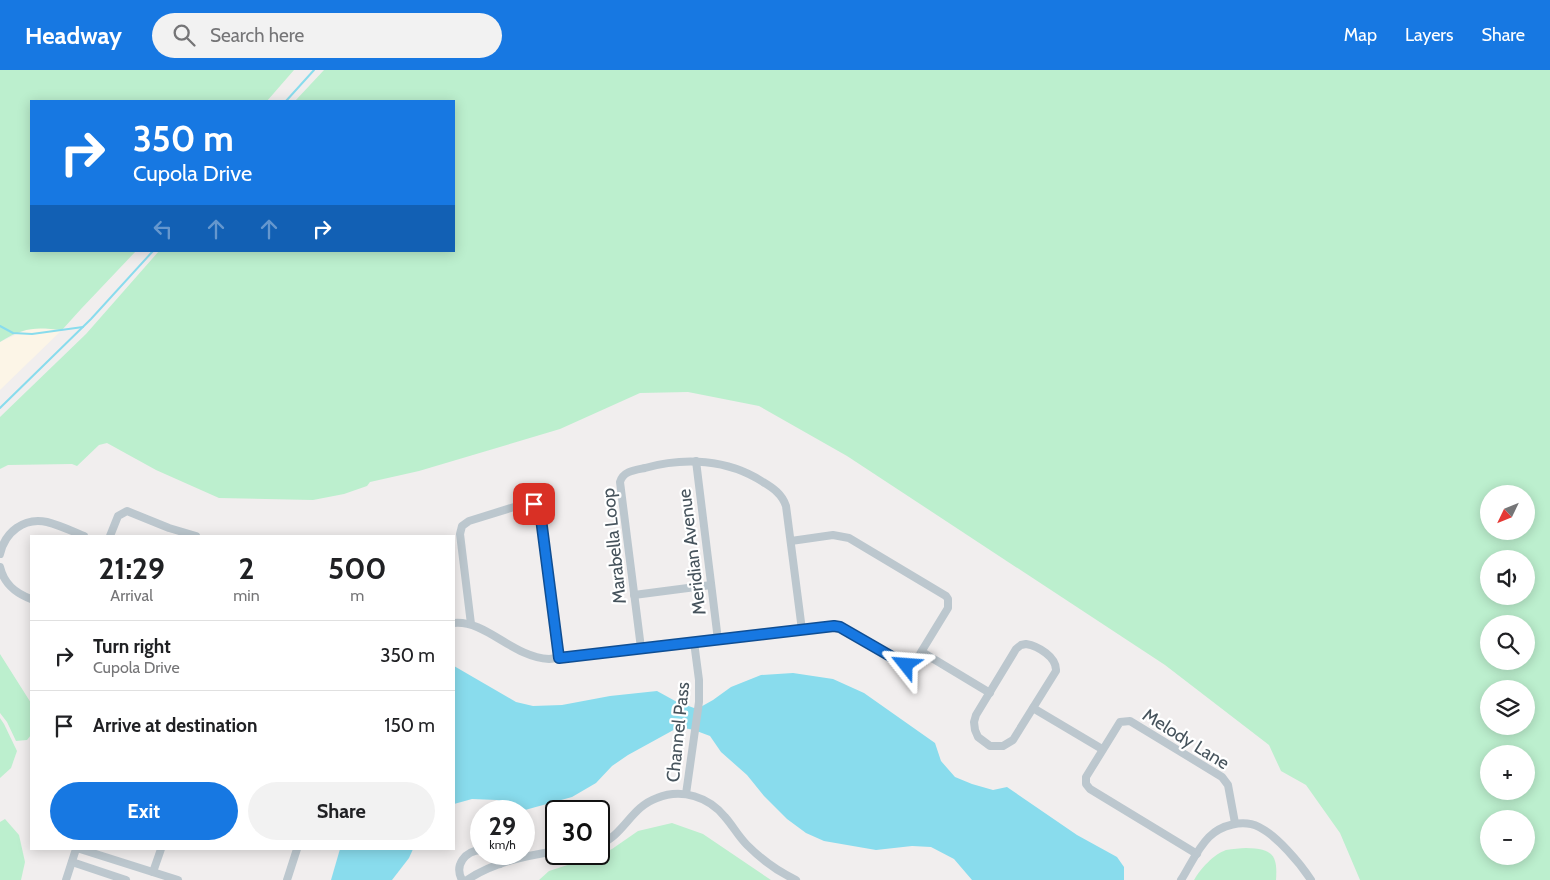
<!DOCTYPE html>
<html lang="en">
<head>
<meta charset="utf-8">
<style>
  :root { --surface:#fff; --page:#f2f2f2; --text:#202124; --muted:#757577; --line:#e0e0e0; --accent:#1778e2 }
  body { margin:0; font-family:Cabin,sans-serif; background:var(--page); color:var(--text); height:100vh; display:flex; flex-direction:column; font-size:19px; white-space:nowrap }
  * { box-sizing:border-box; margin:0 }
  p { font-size:16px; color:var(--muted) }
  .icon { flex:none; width:28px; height:28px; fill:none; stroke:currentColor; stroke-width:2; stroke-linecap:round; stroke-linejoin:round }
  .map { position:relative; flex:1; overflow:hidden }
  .panel { position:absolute; left:30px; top:465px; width:425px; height:315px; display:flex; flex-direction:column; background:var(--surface); border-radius:0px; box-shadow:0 2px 12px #0003 }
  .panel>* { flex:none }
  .top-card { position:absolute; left:30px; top:30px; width:425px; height:152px; border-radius:0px; box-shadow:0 2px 12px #0003; background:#1778e2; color:#fff; overflow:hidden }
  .needle { width:32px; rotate:227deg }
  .fabs { position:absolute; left:1480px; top:415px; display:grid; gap:10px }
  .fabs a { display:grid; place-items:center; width:55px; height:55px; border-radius:50%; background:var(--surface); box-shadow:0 2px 12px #0003; font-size:25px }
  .speed { position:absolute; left:470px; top:730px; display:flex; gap:10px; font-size:25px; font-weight:700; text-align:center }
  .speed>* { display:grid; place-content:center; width:65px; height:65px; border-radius:50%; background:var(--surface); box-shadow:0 2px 12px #0003; line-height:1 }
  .speed small { font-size:12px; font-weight:400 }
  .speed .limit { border:2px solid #111; border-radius:8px; background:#fff; color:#111 }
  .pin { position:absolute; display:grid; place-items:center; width:42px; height:42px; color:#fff; margin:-21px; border-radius:10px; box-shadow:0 2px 8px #0006 }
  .me { position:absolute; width:55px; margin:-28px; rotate:298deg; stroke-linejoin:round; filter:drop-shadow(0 0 4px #0008) }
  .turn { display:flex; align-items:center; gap:18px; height:105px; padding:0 20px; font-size:22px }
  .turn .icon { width:65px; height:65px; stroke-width:2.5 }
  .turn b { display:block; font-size:35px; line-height:42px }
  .lanes { display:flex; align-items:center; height:48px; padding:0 20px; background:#0003; justify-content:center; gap:25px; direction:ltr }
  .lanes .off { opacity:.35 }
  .eta { display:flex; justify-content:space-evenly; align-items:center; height:85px; text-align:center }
  .eta b { font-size:30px; font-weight:700; line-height:35px }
  .action { display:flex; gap:10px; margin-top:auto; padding:10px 20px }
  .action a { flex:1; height:58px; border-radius:30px; background:var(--accent); color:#fff; font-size:20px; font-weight:700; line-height:58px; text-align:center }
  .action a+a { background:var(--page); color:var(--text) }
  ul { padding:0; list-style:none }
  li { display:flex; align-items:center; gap:15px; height:70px; padding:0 20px; border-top:1px solid var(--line) }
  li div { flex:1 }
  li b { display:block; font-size:19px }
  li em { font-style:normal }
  header { display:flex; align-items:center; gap:30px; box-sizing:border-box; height:70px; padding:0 25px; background:var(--accent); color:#fff }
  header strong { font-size:24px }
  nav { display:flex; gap:28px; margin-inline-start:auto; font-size:18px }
  .search { width:350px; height:45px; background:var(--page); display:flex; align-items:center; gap:12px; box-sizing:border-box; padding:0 18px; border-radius:28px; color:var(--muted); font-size:19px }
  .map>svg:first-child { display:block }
  .commercial { fill:#fcf5e7 }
  .green { fill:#bcefce; fill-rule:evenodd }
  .water { fill:#89dced }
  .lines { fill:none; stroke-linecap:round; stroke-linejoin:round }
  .stream { stroke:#89dced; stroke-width:2 }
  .street { stroke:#bcc7ce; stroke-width:8 }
  .route-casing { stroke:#0f4e93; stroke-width:12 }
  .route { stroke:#1778e2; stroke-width:9 }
  .labels { text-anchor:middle; stroke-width:4.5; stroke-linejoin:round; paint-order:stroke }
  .street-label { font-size:18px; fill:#46535c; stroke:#fff }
</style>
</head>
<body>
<header>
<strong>Headway</strong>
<div class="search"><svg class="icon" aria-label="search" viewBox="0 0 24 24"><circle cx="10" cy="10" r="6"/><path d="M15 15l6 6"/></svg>Search here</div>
<nav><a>Map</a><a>Layers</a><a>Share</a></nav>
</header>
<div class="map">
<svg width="1550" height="810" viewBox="0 0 1550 810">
  <rect width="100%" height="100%" fill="#f1eeee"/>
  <path class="commercial" d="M38,258L62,260L0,320V272L26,260Z"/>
  <g class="green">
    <path d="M0,0H294L267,31H31V181H136L81,239L62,260C35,257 24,257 0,272Z"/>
    <path d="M324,0H1550V810H1360L1340,763L1306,715L1281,701L1269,675L1165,595L847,386L759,336L688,322L640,323L560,359L419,401L370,412L367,416L344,424L313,430L219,428L156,400L107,373L99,375L77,396L72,394L8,395L0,399V347L86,264L159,181H454V31H295ZM1489,424H1526V461H1489ZM1489,489H1526V526H1489ZM1489,554H1526V591H1489ZM1489,619H1526V656H1489ZM1489,684H1526V721H1489ZM1489,749H1526V786H1489Z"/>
    <path d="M0,584L31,633V665L27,670L16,671L7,652L0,643Z"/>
    <path d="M0,648L4,654L17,681L11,698L0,708Z"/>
    <path d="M5,749L19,765L25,792L21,810H0V752Z"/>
    <path d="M672,753L703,764L771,810H539L549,801L583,790L586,791L612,779L638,761Z"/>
    <path d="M1246,778C1271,779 1278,783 1276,810H1194C1200,799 1214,784 1226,780C1233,779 1240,778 1246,778Z"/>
  </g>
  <g class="water">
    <path d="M454,596L516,632L533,636L562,635L610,626L657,621L677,632L697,639L713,630L731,617L761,605L793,603L833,609L864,623L935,673L941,691L955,707L972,714L993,720L1007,717L1077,765L1117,787L1124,797V810H972L954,789L931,777L912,776L876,780L824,771L806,763L787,749L764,726L747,705L721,682L710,666L694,660L679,657L628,685L612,696L596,713L572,727L525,740L514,738L497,730L472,729L454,734Z"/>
    <path d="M340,779H413L409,788L392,810H331Z"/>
  </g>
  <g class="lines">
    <g class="stream">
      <path d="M286,31L314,0"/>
      <path d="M0,256L13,263L32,264L83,257"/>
      <path d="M0,338L91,249L153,181"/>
    </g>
    <g class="street">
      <path d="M696,391L718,570"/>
      <path d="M110,466L118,446L127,441L169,458L196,466"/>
      <path d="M0,484C5,462 24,447 47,452C59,455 72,461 84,466"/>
      <path d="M0,497C4,514 15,523 31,529"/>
      <path d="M634,525L711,515"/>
      <path d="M454,553C486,550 512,587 549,589L834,556L840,557L903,594L908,595L915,592L948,538V529L946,526L849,468L833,465L791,471"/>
      <path d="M471,554L460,464L462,456L469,451L527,433L534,434L540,441L559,588"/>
      <path d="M1026,574C1038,576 1057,587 1056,601L1013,670L1003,676H990L978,667L975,660L974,652L976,645L1016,579L1021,575Z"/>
      <path d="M641,578L620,412C623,401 635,400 645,398C684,387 728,389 763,412C773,418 782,424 786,436L802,560"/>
      <path d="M922,582L990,623"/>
      <path d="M1033,638L1102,679"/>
      <path d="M686,724L699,632V610L694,572"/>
      <path d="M599,775C624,765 631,737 657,728C682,718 709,727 725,747C733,756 738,766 747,775C761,789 777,801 796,810"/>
      <path d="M80,779L178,810"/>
      <path d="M493,784L500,794"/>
      <path d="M1197,784L1090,719L1086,714V707L1120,652L1130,651L1222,707L1228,715L1235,753"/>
      <path d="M72,792L126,810"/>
      <path d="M153,802L161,779"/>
      <path d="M66,810L76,779"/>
      <path d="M287,810L297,779"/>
      <path d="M462,810C454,795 465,781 481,780"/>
      <path d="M467,810C494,792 525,786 556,781"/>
      <path d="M1181,810C1190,796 1197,779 1209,767C1221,755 1243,749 1259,757C1277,766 1300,793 1311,810"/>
    </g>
  </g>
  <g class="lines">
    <g class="route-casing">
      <path id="route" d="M534,434L540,441L559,588L834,556L840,557L906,595"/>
    </g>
    <use href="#route" class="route"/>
  </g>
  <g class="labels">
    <g class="street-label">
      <text transform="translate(614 476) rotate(-96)" y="6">Marabella Loop</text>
      <text transform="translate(692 482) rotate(-97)" y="6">Meridian Avenue</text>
      <text transform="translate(678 662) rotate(-84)" y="6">Channel Pass</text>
      <text transform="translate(1186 669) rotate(32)" y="6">Melody Lane</text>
    </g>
  </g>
</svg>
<div class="fabs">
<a><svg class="needle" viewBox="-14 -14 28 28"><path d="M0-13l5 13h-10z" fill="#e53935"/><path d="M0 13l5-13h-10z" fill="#757577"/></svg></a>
<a><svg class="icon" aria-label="sound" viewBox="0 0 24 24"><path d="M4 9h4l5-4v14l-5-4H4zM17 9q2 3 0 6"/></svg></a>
<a><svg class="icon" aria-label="search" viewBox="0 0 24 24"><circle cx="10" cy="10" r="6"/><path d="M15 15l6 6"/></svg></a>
<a><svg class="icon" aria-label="layers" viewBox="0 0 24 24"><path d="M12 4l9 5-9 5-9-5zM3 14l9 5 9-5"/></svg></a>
<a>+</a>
<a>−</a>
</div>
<div class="speed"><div>29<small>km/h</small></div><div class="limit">30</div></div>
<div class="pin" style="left:534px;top:434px;background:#d93025"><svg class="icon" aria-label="arrive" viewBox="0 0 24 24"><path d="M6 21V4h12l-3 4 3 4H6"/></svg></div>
<svg class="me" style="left:906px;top:595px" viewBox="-20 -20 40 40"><path d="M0-17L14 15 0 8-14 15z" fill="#1778e2" stroke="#fff" stroke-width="4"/></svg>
<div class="top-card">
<div class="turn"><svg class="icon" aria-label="right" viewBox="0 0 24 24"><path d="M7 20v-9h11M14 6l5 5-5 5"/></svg><div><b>350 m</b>Cupola Drive</div></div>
<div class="lanes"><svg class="icon off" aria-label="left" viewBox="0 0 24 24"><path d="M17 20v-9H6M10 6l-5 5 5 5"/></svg><svg class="icon off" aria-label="ahead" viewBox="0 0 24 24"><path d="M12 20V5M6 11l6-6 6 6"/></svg><svg class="icon off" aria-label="ahead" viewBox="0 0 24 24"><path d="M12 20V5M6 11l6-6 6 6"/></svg><svg class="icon" aria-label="right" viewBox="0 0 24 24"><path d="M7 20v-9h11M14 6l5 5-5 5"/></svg></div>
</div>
<section class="panel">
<div class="eta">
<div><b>21:29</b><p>Arrival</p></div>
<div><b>2</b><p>min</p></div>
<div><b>500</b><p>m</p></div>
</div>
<ul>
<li><svg class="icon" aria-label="right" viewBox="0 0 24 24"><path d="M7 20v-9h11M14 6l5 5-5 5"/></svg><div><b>Turn right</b><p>Cupola Drive</p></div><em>350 m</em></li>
<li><svg class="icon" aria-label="arrive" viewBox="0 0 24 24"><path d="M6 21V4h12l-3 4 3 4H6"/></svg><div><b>Arrive at destination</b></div><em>150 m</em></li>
</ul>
<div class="action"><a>Exit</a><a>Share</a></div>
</section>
</div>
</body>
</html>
